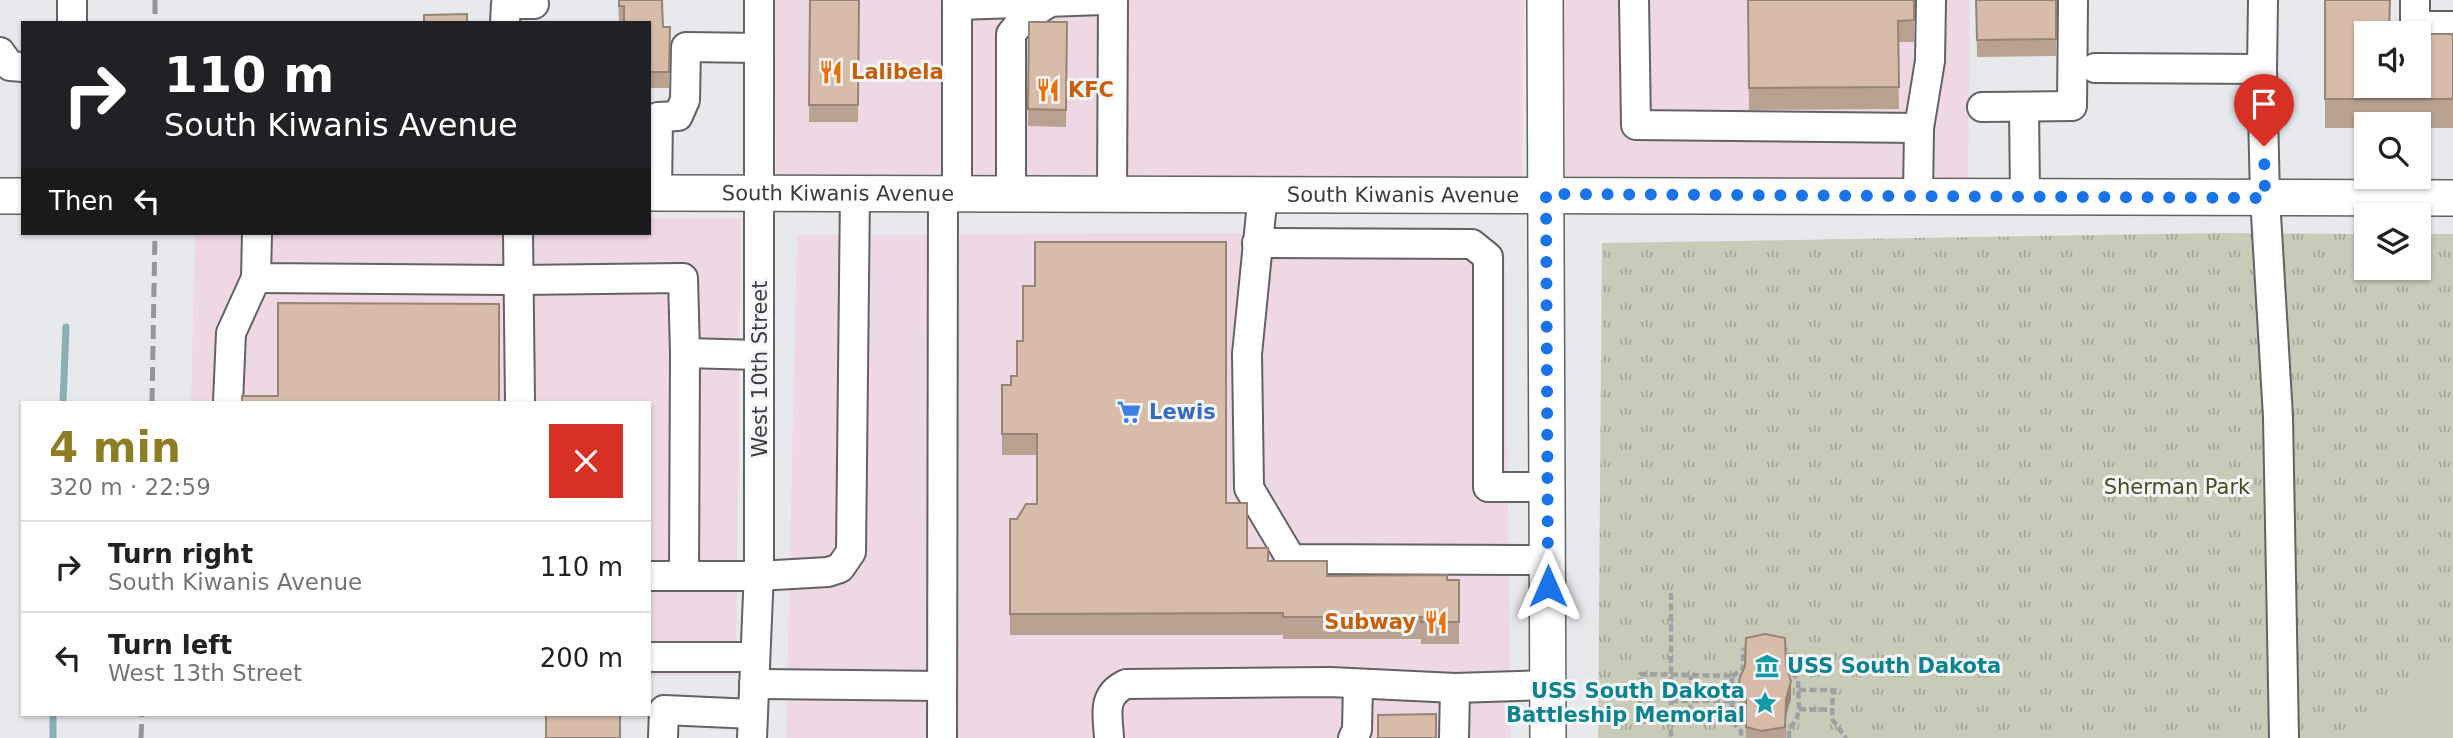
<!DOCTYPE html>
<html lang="en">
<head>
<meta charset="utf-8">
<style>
  :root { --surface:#fff; --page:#f2f2f2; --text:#222; --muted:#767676; --line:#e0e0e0; --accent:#8d7d23 }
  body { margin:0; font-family:"DejaVu Sans",sans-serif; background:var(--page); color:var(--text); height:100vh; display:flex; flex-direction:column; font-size:26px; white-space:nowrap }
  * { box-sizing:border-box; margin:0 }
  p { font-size:23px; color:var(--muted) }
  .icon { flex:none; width:38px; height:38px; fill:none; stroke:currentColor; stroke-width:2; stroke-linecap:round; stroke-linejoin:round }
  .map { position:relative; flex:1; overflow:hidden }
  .panel { position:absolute; left:21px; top:401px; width:630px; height:315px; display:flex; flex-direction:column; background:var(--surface); border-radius:0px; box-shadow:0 2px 5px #0004 }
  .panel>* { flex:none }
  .top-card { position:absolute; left:21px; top:21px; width:630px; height:214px; border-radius:0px; box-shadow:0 2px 5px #0004; background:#202124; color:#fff; overflow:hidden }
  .tools { position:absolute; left:2354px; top:21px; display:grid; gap:14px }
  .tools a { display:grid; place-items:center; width:77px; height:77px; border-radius:0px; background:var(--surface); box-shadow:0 2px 5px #0004; font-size:35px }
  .pin { position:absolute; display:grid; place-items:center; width:60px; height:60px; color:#fff; margin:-72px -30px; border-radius:50% 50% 50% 0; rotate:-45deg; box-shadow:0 0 7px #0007 }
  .pin .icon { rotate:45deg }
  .me { position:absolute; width:77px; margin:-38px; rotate:0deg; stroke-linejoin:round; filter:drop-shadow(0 0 5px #0008) }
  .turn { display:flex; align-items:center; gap:24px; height:147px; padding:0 28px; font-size:32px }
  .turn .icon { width:91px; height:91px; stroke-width:2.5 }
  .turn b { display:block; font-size:49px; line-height:60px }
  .then { display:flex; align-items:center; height:66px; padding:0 28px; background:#0003; gap:14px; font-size:26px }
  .round { display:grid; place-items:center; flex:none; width:74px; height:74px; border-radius:0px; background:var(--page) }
  .headline { display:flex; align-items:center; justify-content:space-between; height:119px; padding:0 28px }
  h1 { font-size:42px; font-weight:600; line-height:52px; color:var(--accent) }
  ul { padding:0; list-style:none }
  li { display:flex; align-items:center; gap:21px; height:91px; padding:0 28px; border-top:2px solid var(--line) }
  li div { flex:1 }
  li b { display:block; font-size:26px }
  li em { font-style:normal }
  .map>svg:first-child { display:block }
  .commercial { fill:#eed8e4 }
  .grass { fill:url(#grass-tufts) }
  .pitch { fill:#c9cbb8 }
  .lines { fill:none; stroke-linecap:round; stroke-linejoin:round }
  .stream { stroke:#8bb0b4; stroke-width:7 }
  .minor-casing { stroke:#616365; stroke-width:32 }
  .major-casing { stroke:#616365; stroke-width:38 }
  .path { stroke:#a0a1a3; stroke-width:4.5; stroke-dasharray:7 3.5; stroke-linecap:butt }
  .minor { stroke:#fff; stroke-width:28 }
  .major { stroke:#fff; stroke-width:35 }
  .rail { stroke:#959698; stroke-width:5; stroke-dasharray:14 7; stroke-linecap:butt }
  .wall { fill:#b9a291 }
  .shaded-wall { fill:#968476 }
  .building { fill:#d7bca9; stroke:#968476; stroke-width:2 }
  .route { stroke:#1a73e8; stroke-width:12; stroke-dasharray:0 21.6 }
  .labels { text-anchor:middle; stroke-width:6; stroke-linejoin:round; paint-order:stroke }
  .food-label { font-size:21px; font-weight:bold; fill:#c56008; stroke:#f4f6f9; text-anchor:start }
  .street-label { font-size:21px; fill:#3b3b3c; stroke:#f4f6f9 }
  .shop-label { font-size:21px; font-weight:bold; fill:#366cbe; stroke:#f4f6f9; text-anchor:start }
  .park-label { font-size:21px; fill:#494d1c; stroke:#f4f6f9 }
  .culture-label { font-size:21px; font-weight:bold; fill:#0d838f; stroke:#f4f6f9; text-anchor:start }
</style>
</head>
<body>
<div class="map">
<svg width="2453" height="738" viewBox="0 0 2453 738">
  <defs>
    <pattern id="grass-tufts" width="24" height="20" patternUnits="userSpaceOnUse" patternTransform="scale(1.75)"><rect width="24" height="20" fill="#c9cbb8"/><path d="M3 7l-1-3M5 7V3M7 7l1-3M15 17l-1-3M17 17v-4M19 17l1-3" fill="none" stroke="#a4a697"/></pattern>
  </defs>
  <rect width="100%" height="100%" fill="#e7e9ec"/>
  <g class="commercial">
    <path d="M775,0H1524L1522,178L776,176Z"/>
    <path d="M1564,0H1970L1968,192L1566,176Z"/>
    <path d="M649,218H741L736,676H649V402H191L195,233H649Z"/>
    <path d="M1482,232L1497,242L1505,258L1511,738H786L797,235Z"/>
  </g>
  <path class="grass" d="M2226,233L2366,234V268H2418L2419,234H2453V738H1598L1602,243Z"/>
  <path class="pitch" d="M2453,641V738H2365C2388,700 2416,666 2453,641Z"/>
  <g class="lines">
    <g class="stream">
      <path d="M63,402L66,327"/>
      <path d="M53,738V714"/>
    </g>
    <g class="minor-casing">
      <g id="minor">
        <path d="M957,0V193"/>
        <path d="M1634,0L1636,125L1919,128"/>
        <path d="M2263,0L2262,69L2265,198L2278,417L2284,738"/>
        <path d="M2415,0V26H2453"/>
        <path d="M957,5L1103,0"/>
        <path d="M72,23V0"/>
        <path d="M505,23L506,4H534"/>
        <path d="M0,52L10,66L23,67"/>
        <path d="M2095,68L2262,69"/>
        <path d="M1982,107L2072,106L2073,0"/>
        <path d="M2024,107L2025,196"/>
        <path d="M657,193L658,117L678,116L685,100L686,47L759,48"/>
        <path d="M1011,193V34L1024,18L1050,2"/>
        <path d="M1112,193L1113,0"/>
        <path d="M1263,193L1247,354L1249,488L1291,559L1548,560"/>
        <path d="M1918,196L1919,128L1930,61L1931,0"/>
        <path d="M257,233L256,278L519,280L683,278L685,353"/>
        <path d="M518,233L520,402"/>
        <path d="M1257,243L1472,244L1488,257V487H1548"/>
        <path d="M228,402L231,333L256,278"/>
        <path d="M649,576H759L828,572L840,568L851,552L855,192"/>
        <path d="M684,576L685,353L759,355"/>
        <path d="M649,657H755"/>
        <path d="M754,684L942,686"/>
        <path d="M663,738L664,710L753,714"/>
        <path d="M752,738L759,571V0"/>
        <path d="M942,738L943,193"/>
        <path d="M1109,738C1108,715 1101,696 1126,684L1330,682L1455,688L1549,685"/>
        <path d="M1353,738L1357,730L1358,684"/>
        <path d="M1454,738L1455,688"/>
      </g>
    </g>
    <g class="major-casing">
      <g id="major">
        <path d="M1545,0L1548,738"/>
        <path id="s1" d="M649,193L2453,198"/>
        <path d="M0,196H23"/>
      </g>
    </g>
    <g class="path">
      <path d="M1671,593V738"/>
      <path d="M1781,647L1789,651V668L1798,680L1799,709L1797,718L1789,730V738"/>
      <path d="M1732,676L1743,669V650L1751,646"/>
      <path d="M1799,690H1833L1832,719L1846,738"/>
      <path d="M1671,701H1732V721L1640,722V674L1732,676V701L1740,699"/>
      <path d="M1799,709L1833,710"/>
      <path d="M1690,722L1691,676"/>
      <path d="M1732,722L1741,731V738"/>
    </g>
    <use href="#minor" class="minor"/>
    <use href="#major" class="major"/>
    <g class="rail">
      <path d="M155,0V23"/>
      <path d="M152,402L155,233"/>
      <path d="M141,738L142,714"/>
    </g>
  </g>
  <g class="wall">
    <path d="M618,0L663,27H670L669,88H649V23L619,22Z"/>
    <path d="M810,0H859L858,122H809Z"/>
    <path d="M1748,0H1914V42H1898L1899,109L1749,110Z"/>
    <path d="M1976,0H2056V56L1977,57Z"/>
    <path d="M2325,0L2366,33L2453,34V128H2418V124H2366V128H2325Z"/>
    <path d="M1029,22H1067L1066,127L1028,126Z"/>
    <path d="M1002,385L1226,503L1247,548L1268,561L1327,576L1459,580V644H1421V639H1283V635H1010V519H1017L1037,504V455H1002Z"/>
    <path d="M1786,666L1791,698L1786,716V738H1746V716L1739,703V685Z"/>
  </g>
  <path class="shaded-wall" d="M1791,681V698L1786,716L1785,738L1786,699Z"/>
  <g class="building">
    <path d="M619,0H662L663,27H670L669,72H649V23H624V6H619Z"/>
    <path d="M810,0H859L858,105H809Z"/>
    <path d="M1748,0H1914V20L1898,21L1899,87L1749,88Z"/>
    <path d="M1976,0H2056V39L1977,40Z"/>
    <path d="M2325,0H2390L2389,33H2366V86H2418V34H2453V99H2325Z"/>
    <path d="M467,14V23H424V15Z"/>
    <path d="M1029,22H1067L1066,110L1028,109Z"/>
    <path d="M1035,242H1226V503H1247V548H1268V561H1327V576L1447,575V580H1459V622H1421L1422,617H1283V613L1010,614V519H1017L1026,504H1037V434H1002V385H1011V376H1017V341H1023V286H1035Z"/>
    <path d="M278,303L499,304V402H242V396H278Z"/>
    <path d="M1765,634L1785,638L1786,666L1791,681L1786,699L1785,727L1762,731L1746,727V699L1739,685L1740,677L1745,666L1746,638Z"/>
    <rect x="546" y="714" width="74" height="24"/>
    <path d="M1436,714V738H1378V715Z"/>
  </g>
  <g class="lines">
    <path class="route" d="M1548,586L1546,194L2265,198L2264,146"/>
  </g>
  <defs>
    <g id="restaurant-bare" transform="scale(1.89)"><path d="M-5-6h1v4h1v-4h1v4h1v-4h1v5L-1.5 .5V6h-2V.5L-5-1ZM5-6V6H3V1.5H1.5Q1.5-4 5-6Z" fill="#e8710a" stroke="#f4f6f9" stroke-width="2.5" paint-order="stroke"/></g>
    <g id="supermarket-bare" transform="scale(1.89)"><path d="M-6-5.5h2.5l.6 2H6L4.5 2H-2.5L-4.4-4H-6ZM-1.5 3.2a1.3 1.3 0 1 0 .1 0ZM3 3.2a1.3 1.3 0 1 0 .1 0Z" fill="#3f7fe0" stroke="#f4f6f9" stroke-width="2.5" paint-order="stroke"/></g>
    <g id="museum-bare" transform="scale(1.89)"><path d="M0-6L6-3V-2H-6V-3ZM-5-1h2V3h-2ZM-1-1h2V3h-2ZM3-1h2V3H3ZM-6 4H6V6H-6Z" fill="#0f9aa8" stroke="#f4f6f9" stroke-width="2.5" paint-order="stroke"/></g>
    <g id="sight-bare" transform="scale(1.89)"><path d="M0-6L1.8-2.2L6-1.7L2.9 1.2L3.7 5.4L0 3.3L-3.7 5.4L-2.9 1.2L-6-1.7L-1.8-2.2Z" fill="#0f9aa8" stroke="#f4f6f9" stroke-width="2.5" paint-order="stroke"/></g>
  </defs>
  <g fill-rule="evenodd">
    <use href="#restaurant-bare" x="831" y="72"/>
    <use href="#restaurant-bare" x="1048" y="90"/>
    <use href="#supermarket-bare" x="1129" y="412"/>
    <use href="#restaurant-bare" x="1436" y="622"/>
    <use href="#museum-bare" x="1767" y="666"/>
    <use href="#sight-bare" x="1765" y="703"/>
  </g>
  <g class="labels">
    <g class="food-label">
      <text x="851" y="79">Lalibela</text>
      <text x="1068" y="97">KFC</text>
      <text x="1416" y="629" text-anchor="end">Subway</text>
    </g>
    <g class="street-label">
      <text dy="7" stroke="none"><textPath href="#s1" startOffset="189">South Kiwanis Avenue</textPath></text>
      <text dy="7" stroke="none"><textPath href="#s1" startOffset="754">South Kiwanis Avenue</textPath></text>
      <text transform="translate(760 369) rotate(-90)" y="7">West 10th Street</text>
    </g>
    <g class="shop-label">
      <text x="1149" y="419">Lewis</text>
    </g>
    <g class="park-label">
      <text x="2177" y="494">Sherman Park</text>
    </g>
    <g class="culture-label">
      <text x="1787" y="673">USS South Dakota</text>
      <text x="1745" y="698" text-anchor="end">USS South Dakota<tspan x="1745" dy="24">Battleship Memorial</tspan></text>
    </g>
  </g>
</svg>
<div class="tools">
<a><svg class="icon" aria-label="sound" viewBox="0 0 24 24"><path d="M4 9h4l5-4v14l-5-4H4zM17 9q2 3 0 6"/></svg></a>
<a><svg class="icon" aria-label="search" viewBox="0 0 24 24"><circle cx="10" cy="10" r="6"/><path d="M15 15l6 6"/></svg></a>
<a><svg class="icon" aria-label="layers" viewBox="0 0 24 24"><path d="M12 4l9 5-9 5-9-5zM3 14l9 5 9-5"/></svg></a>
</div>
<div class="pin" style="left:2264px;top:146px;background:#d93025"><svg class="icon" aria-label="arrive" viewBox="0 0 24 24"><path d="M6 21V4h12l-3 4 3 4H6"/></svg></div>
<svg class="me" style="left:1548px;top:586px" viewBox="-20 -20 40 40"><path d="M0-17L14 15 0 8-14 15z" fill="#1a73e8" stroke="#fff" stroke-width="4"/></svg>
<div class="top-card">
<div class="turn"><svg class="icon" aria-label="right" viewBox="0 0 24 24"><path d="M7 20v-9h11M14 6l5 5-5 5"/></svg><div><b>110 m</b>South Kiwanis Avenue</div></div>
<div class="then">Then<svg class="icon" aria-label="left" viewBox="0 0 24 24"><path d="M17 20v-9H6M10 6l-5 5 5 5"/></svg></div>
</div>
<section class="panel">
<div class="headline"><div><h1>4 min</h1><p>320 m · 22:59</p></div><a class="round" style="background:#d93025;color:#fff"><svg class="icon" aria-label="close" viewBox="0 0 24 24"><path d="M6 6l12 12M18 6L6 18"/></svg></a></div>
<ul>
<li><svg class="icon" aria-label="right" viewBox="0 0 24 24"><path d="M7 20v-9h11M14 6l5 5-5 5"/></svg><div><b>Turn right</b><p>South Kiwanis Avenue</p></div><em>110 m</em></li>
<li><svg class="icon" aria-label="left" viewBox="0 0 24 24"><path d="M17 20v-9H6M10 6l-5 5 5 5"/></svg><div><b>Turn left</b><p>West 13th Street</p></div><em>200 m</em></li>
</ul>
</section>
</div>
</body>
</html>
